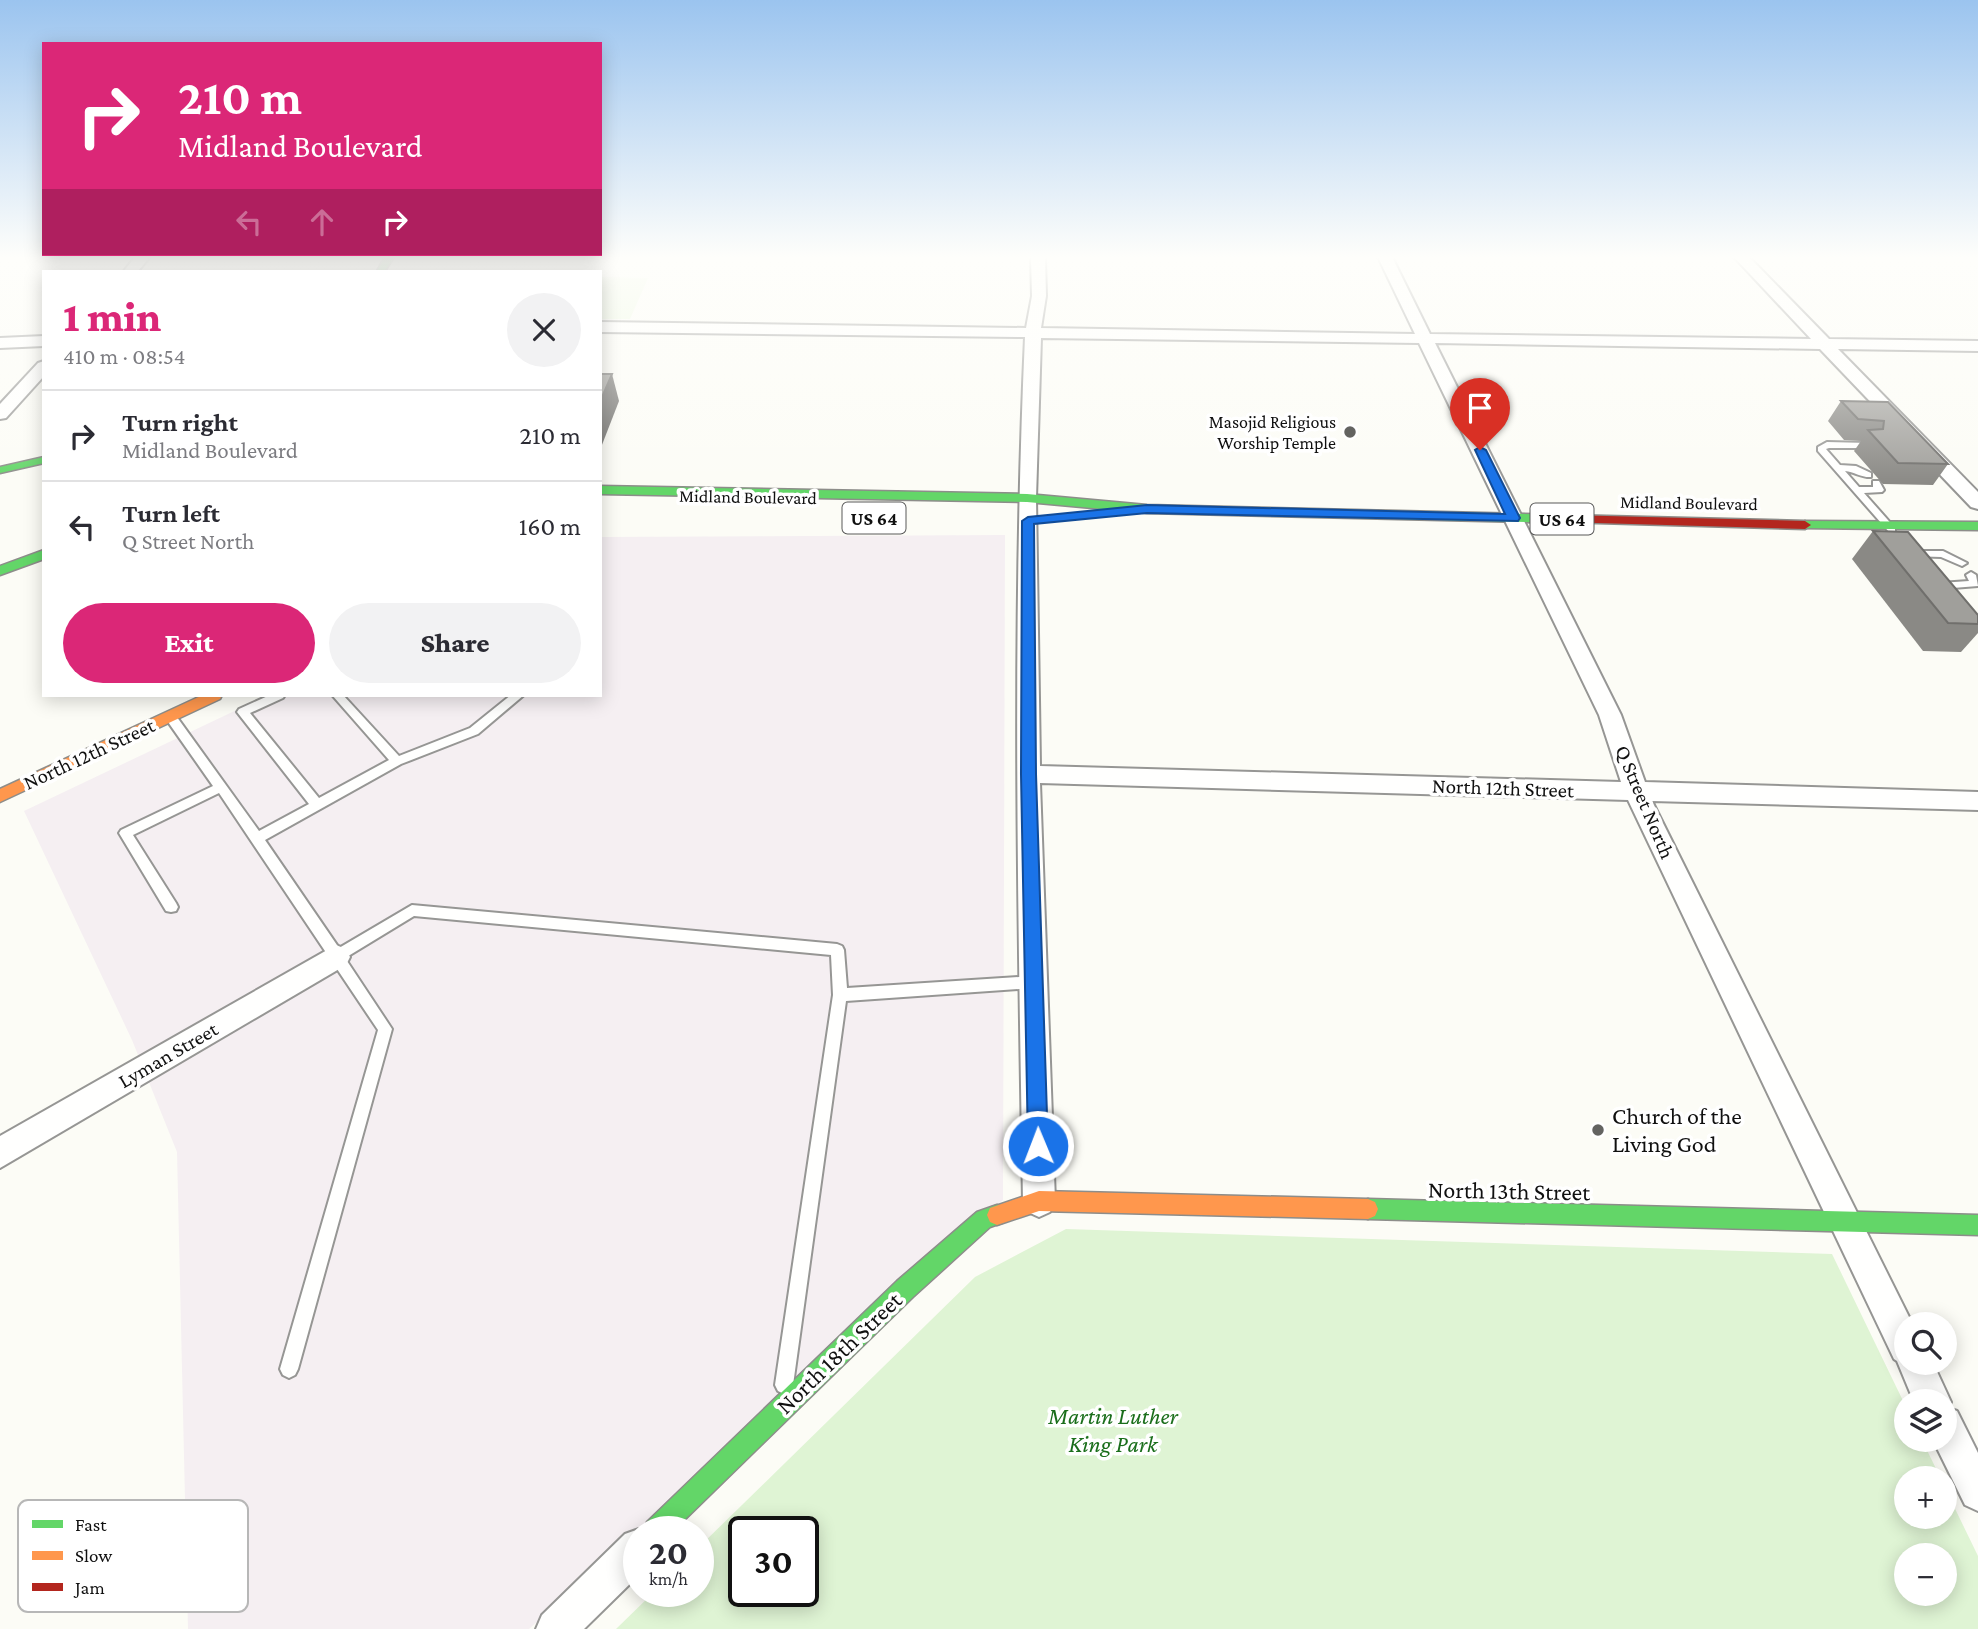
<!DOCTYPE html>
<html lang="en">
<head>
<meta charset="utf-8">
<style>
  :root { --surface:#fff; --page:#f2f2f3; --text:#2b2b33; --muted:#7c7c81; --line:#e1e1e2; --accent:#db2777 }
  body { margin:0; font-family:"Crimson Pro",serif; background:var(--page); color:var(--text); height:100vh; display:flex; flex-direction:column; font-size:26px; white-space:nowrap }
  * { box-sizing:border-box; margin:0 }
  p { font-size:23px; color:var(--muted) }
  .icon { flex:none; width:38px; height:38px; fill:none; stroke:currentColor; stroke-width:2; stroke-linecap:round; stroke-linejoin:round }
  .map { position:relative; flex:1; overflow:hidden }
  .details { position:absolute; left:42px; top:270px; width:560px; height:427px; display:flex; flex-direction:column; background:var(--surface); border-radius:0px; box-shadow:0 4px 18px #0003 }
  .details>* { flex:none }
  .top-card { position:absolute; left:42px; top:42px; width:560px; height:214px; border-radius:0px; box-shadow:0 4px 18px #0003; background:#db2777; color:#fff; overflow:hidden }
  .tools { position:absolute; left:1894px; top:1312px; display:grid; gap:14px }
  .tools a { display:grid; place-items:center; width:63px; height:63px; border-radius:50%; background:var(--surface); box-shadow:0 4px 18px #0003; font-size:35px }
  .speed { position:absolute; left:623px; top:1516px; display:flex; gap:14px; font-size:35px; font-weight:700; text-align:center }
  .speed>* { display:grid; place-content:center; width:91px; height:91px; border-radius:50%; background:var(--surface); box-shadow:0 4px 18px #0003; line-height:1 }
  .speed small { font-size:18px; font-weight:400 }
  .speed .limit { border:4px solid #111; border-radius:10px; background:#fff; color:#111 }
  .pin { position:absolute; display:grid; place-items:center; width:60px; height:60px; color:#fff; margin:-72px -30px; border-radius:50% 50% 50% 0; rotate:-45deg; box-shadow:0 0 7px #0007 }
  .pin .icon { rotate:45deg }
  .me { position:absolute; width:77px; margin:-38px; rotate:359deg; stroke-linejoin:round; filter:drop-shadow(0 0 5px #0008) }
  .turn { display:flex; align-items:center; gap:24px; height:147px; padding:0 21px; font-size:32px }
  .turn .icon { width:91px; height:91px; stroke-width:2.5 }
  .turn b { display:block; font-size:49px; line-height:60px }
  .lanes { display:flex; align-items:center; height:66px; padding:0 21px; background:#0003; justify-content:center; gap:35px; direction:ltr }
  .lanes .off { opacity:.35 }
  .round { display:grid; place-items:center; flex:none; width:74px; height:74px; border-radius:37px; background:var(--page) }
  .summary { display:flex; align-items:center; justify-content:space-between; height:119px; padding:0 21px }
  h1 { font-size:42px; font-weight:800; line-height:52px; color:var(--accent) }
  .primary-button { display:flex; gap:14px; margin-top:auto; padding:14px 21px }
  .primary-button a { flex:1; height:80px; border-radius:42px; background:var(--accent); color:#fff; font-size:28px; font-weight:800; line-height:80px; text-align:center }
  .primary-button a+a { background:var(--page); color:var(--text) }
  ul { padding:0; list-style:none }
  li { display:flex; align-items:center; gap:21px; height:91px; padding:0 21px; border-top:2px solid var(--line) }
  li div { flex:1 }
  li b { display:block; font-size:26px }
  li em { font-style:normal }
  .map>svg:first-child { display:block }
  .industrial { fill:#f5eff2 }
  .green { fill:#dff4d4; fill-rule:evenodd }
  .pitch { fill:#ebf8de }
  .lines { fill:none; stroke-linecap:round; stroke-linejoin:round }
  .lane-casing { stroke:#969694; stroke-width:4 }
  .street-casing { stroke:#969694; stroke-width:4 }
  .fast-casing { stroke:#8d8d8a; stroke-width:3 }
  .slow-casing { stroke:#8d8d8a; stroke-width:3 }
  .jam-casing { stroke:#8d8d8a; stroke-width:3 }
  .lane { fill:#fffffe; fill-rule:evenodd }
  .street { fill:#fffffe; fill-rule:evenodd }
  .fast { fill:#63d668; fill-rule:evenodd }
  .slow { fill:#ff974d; fill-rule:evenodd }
  .jam { fill:#b3261e; fill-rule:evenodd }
  .wall { fill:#8a8985 }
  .shaded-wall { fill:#706f6c }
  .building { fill:#a09f9b; stroke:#706f6c; stroke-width:2 }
  .route { fill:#1a73e8; stroke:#114b97; stroke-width:2 }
  .poi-dot { fill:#636360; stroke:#fff; stroke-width:2.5 }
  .labels { text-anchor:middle; stroke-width:7; stroke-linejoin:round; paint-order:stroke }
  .far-poi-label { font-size:18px; fill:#101010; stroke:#fff; text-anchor:end }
  .far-street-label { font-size:18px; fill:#101010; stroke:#fff }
  .shield { fill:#fff; stroke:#585858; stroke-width:2 }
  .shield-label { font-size:19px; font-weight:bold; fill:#101010 }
  .street-label { font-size:21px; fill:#101010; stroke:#fff }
  .near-poi-label { font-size:24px; fill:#101010; stroke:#fff; text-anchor:start }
  .near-street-label { font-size:24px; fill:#101010; stroke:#fff }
  .near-park-label { font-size:24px; font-style:italic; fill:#1a6e1b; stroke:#fff }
  .key { fill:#fff; stroke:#b7b7b7; stroke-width:2 }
  .key-label { font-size:19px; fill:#101010 }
</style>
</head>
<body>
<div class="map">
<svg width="1978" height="1629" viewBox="0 0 1978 1629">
  <rect width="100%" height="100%" fill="#fcfcf6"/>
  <path class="industrial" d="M1005,535L1003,1200L529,1629H188L177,1152L132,1040L24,811L268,695H600V537Z"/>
  <path class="green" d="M1066,1229L1832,1254L1906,1407V1440H1922L1941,1479H1906V1517H1944V1486L1978,1556V1629H616L655,1591H698V1548L975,1277ZM803,1531V1591H744V1531ZM1906,1556H1944V1594H1906Z"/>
  <path class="pitch" d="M600,277L648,278L630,319H600Z"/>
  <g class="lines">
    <g class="lane-casing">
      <g id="lane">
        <path d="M1827,442L1868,443V447L1865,448H1829L1826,449L1840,465L1856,466L1871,473V477C1863,478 1854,472 1845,471L1859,487H1873V481H1879L1884,490L1882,492L1864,493L1895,528V532H1889L1818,451V447Z"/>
        <path d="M1914,551H1943L1967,563L1962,566L1941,557L1911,556V552Z"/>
        <path d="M1971,572L1976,575L1978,586L1940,589L1935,586L1940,583L1969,581L1966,575Z"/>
        <path d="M270,695H285L283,698L250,713L319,798L389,760L332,695H343L399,756L470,728L511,695H524L478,734L401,764L265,840L339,948L412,905L837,944L842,946L844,950L847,988L1034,976L1039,978L1041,982L1039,986L1034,988L846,1001L793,1385L790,1391L784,1394L778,1391L775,1385L833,995L831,955L414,916L345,958L392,1029L298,1369L295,1375L289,1378L283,1375L280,1369L378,1030L219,793L133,835L176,903L178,907L176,911L171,912L166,911L119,833L121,830L213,786L166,719L164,716L170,712L174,713L259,831L309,804L237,712L239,709Z"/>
      </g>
    </g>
    <g class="street-casing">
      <g id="street">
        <path d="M135,257H150L138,271H124Z"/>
        <path d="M1031,257H1045L1046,296L1041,328L1415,334L1378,257H1392L1430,334L1811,339L1734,257H1749L1829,339L1978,341V351L1838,349L1978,492V509L1971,507L1820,349L1435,343L1621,715L1645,782L1978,792V810L1652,801L1913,1325H1906V1363H1933L1951,1402L1948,1408L1957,1411L1978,1453V1511L1965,1505L1933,1440H1944V1402H1914L1897,1361L1894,1359L1628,800L1040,783L1055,1201L1050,1212L1039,1217L1028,1212L1023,1201C1018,913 1012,625 1025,337L600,332V322L1026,328L1032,296ZM1041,338L1419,343L1599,715L1621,782L1040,766L1036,498Z"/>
        <path d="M44,336V346L0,348V338Z"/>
        <path d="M44,361V376L6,418L0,419V404L38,363Z"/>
        <path d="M336,945L346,949L350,957L346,965L0,1168V1136Z"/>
        <path d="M639,1529L645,1531H639V1575L584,1629H536L542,1615L625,1534Z"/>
      </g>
    </g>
    <g class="fast-casing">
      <g id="fast">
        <path d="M385,257H394L385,271H377Z"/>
        <path d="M44,457V463L0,473V467Z"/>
        <path d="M600,486L1027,494L1147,505L1566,515L1572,519L1566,523L1147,513L1027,502L600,494Z"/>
        <path d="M1805,521L1978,522V530L1801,528L1799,525Z"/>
        <path d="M44,550V559L0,575V566Z"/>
        <path d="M1368,1199L1978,1215V1235L1368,1219L1361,1216L1358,1209L1361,1202Z"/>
        <path d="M997,1205L1004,1208L1007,1215L1004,1222L990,1227L913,1297L673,1531H644L647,1522L897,1281L977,1212Z"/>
      </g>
    </g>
    <g class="slow-casing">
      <g id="slow">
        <path d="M203,695H222L220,699L0,802V789Z"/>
        <path d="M1039,1191L1368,1199L1375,1202L1378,1209L1375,1216L1368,1219L1039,1211L997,1225L990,1222L987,1215L990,1208Z"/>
      </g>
    </g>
    <g class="jam-casing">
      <path id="jam" d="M1566,515L1805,521L1811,525L1805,529L1562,522V516Z"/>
    </g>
    <use href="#lane" class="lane"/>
    <use href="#street" class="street"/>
    <use href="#fast" class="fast"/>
    <use href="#slow" class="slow"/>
    <use href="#jam" class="jam"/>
  </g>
  <g class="wall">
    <path d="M1841,401L1888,402L1948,464L1933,485L1883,484L1854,451L1861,441L1844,440L1828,421Z"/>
    <path d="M1873,531L1978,615V633L1961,652L1923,651L1852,559Z"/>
  </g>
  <path class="shaded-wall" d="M612,374L619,401L600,450V402Z"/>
  <g class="building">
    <path d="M600,374H612L600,402Z"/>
    <path d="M1841,401L1888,402L1948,464L1898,463L1868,430L1883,429L1884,421L1858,419Z"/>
    <path d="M1873,531L1908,532L1978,615V624L1948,623Z"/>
  </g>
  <linearGradient id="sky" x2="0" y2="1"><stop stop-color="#9bc4ef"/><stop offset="0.53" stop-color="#fefefb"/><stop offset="1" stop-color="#fefefb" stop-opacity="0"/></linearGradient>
  <rect width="1978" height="485" fill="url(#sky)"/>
  <path class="route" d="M1480,447L1486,450L1520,518L1518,521L1147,513L1034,524L1036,774L1048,1146L1045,1153L1038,1156L1031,1153L1028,1146L1021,774L1022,521L1028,517L1147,505L1505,514L1475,450Z"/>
  <g class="poi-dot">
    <circle cx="1350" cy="432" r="7"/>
    <circle cx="1598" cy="1130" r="7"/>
  </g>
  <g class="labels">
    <g class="far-poi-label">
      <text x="1336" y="428">Masojid Religious<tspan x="1336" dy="21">Worship Temple</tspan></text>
    </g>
    <g class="far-street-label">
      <text transform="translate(748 497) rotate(1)" y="6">Midland Boulevard</text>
      <text transform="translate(1689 503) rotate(1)" y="6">Midland Boulevard</text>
    </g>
    <g class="shield">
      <rect x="842.5" y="502.5" width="63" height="31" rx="5"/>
      <rect x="1530.5" y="503.5" width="63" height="31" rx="5"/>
    </g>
    <g class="shield-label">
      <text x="874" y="525">US 64</text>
      <text x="1562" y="526">US 64</text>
    </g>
    <g class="street-label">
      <text transform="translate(89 754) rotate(-25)" y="7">North 12th Street</text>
      <text transform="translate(1503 788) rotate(2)" y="7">North 12th Street</text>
      <text transform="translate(1645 802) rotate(67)" y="7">Q Street North</text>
      <text transform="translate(168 1055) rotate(-30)" y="7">Lyman Street</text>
    </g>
    <g class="near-poi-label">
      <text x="1612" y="1124">Church of the<tspan x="1612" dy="28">Living God</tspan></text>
    </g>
    <g class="near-street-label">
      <text transform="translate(1509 1191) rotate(1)" y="8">North 13th Street</text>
      <text transform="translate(839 1353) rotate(-44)" y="8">North 18th Street</text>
    </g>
    <g class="near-park-label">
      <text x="1113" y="1424">Martin Luther<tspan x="1113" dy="28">King Park</tspan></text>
    </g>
  </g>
  <rect x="18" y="1500" width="230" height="112" rx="10" class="key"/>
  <rect x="32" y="1520" width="31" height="8" fill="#63d668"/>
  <rect x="32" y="1551" width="31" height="9" fill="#ff974d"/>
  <rect x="32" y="1583" width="31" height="8" fill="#b3261e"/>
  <g class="key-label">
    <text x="75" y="1531">Fast</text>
    <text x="75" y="1562">Slow</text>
    <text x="75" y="1594">Jam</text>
  </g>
</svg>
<div class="tools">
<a><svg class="icon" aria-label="search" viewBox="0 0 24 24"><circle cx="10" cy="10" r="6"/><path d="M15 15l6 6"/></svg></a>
<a><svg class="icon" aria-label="layers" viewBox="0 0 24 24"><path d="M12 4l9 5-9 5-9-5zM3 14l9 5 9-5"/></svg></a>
<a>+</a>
<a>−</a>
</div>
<div class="speed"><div>20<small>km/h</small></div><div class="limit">30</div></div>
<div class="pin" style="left:1480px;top:450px;background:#d93025"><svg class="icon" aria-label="arrive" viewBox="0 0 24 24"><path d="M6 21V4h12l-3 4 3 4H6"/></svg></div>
<svg class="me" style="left:1038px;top:1146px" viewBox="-20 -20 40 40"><circle r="17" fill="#1a73e8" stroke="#fff" stroke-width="3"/><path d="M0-11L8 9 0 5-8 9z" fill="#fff"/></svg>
<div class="top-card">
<div class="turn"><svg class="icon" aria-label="right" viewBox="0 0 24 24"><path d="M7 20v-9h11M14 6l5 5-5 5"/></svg><div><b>210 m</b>Midland Boulevard</div></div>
<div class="lanes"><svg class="icon off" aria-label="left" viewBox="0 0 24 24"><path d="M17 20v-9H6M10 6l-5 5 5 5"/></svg><svg class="icon off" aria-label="ahead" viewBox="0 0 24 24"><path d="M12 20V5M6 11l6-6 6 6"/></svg><svg class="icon" aria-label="right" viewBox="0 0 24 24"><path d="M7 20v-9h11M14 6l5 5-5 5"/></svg></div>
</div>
<section class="details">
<div class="summary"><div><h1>1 min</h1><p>410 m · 08:54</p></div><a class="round"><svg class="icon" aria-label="close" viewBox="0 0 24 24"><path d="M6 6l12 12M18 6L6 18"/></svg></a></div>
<ul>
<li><svg class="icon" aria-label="right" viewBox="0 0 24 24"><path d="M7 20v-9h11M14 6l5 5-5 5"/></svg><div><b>Turn right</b><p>Midland Boulevard</p></div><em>210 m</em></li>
<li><svg class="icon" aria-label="left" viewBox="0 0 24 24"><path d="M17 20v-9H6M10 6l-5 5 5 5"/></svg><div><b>Turn left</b><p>Q Street North</p></div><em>160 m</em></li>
</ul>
<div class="primary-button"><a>Exit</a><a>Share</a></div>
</section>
</div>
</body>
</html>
